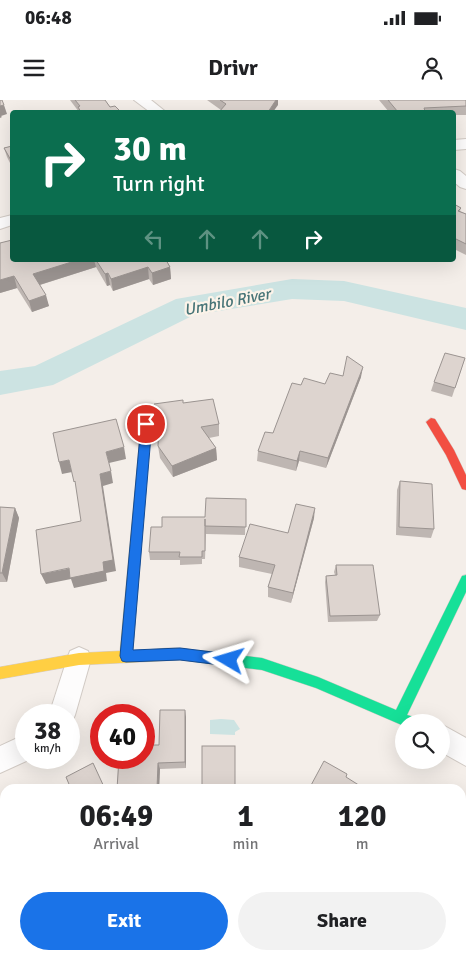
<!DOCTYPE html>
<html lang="en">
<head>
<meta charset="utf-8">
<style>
  :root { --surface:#fff; --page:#f2f2f2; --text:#202124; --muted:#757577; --accent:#1a73e8 }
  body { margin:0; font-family:Signika,sans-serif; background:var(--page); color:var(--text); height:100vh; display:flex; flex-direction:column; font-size:19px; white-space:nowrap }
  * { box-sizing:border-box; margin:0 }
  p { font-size:16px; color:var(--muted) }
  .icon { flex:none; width:28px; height:28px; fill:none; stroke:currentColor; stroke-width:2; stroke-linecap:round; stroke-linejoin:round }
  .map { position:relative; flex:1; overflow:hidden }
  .panel { position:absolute; left:0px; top:684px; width:466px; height:176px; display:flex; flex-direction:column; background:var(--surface); border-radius:15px 15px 0 0; box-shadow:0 5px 20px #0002 }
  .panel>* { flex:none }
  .hud { position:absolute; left:10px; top:10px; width:446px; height:152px; border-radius:5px; box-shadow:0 5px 20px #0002; background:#0b6e4f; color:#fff; overflow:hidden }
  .tools { position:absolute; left:395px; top:614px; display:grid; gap:10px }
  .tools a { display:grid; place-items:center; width:55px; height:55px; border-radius:50%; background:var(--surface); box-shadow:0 5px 20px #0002; font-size:25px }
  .speed { position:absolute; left:15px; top:604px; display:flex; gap:10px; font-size:25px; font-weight:700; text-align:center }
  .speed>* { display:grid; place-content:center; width:65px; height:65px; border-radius:50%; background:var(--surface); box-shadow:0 5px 20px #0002; line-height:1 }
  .speed small { font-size:12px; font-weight:400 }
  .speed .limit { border:8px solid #d22; background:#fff; color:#111 }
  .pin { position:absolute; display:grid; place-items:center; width:42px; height:42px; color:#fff; margin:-21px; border:2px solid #fff; border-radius:50%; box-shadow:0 1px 5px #0007 }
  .me { position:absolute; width:55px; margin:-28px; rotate:277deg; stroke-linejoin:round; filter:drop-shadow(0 0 4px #0008) }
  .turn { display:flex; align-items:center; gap:18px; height:105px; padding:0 20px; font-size:22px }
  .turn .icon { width:65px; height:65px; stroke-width:2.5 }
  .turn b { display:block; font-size:35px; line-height:42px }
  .lanes { display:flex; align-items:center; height:48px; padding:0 20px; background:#0003; justify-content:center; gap:25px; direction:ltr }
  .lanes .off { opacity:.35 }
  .eta { display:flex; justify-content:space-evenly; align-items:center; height:85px; text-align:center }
  .eta b { font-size:30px; font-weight:700; line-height:35px }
  .button { display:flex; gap:10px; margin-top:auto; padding:10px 20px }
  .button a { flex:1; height:58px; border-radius:30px; background:var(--accent); color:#fff; font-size:20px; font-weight:700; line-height:58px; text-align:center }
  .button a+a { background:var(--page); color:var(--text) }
  .status { display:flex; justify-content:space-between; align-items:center; height:35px; padding:0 25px; background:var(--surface); direction:ltr }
  .status svg { height:14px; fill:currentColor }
  header { display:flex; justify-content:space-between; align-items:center; height:65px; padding:0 20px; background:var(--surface); font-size:22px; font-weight:700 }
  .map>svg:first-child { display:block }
  .water { fill:#cce3e2 }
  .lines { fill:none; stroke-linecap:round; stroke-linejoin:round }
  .river { fill:#cce3e2; fill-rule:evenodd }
  .street-casing { stroke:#d1cac4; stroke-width:2 }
  .fast-casing { stroke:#d3cac6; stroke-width:1 }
  .slow-casing { stroke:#d3cac6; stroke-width:1 }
  .jam-casing { stroke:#d3cac6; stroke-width:1 }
  .street { fill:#fdfcfc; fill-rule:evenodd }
  .fast { fill:#16e098; fill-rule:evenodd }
  .slow { fill:#ffcf43; fill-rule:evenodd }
  .jam { fill:#f24e42; fill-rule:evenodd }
  .wall { fill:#beb6b2 }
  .shaded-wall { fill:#9b9491 }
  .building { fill:#ddd4cf; stroke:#9b9491 }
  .route { fill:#1a73e8; stroke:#114b97 }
  .labels { text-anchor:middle; stroke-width:4.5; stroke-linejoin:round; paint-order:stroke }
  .water-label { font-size:16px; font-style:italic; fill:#477477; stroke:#fcf3e9 }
</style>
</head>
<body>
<div class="status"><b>06:48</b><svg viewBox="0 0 49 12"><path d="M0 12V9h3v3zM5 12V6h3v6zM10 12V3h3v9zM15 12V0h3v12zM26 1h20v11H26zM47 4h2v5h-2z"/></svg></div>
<header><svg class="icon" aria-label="menu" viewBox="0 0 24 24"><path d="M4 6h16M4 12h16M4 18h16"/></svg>Drivr<svg class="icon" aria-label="person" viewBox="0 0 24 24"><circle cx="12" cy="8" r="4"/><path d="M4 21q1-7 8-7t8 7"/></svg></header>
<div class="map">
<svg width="466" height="859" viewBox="0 0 466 859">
  <rect width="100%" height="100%" fill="#f4eee9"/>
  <path class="water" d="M221,619L234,620L240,629L235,632V635L210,634V620Z"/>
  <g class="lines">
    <path class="river" d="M292,179L344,181L466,208V230L344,201L292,199L194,215L53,285L0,295V271L35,266L176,199Z"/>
    <g class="street-casing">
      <g id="street">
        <path d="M134,0H151L166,12H150Z"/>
        <path d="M466,39V49L454,50V40Z"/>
        <path d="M454,69L460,71L466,76V89L460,87L454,82Z"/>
        <path d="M12,115V125L0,129V118Z"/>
        <path d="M79,547L88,551L91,559L75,615L71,624L69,625V615H49L67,559L70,551Z"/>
        <path d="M441,624L466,638V666L441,652Z"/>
        <path d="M26,634V658H33L0,673V646Z"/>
        <rect x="233" y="855" width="30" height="4"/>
      </g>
    </g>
    <g class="fast-casing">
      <path id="fast" d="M466,475V492L407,615L414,617L416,622H404V626L316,588L262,570L196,562L192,560L190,556L192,552L196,550L262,558L318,577L396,610L462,476Z"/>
    </g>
    <g class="slow-casing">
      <path id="slow" d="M146,320L151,324L133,551C154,550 180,544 200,552L202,556L200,560L196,562L180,560L79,565L0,579V567L79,553L120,551L141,324Z"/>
    </g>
    <g class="jam-casing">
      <path id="jam" d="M431,318L435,319L454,350L466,375V390L462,389L446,355L426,322Z"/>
    </g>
    <use href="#street" class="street"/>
    <use href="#fast" class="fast"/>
    <use href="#slow" class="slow"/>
    <use href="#jam" class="jam"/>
  </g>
  <g class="wall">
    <path d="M70,0H105L110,7L79,12Z"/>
    <path d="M207,0H278V5L221,10Z"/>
    <path d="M379,0H466V15H454V12H389Z"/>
    <path d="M12,46V67L7,57L4,48Z"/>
    <path d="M454,104L461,108L460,111L466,114V155L454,149Z"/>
    <path d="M12,160H166L170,167L171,179L153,185L149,179L113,191L110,185L107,186L96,167L40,185L49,206L32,212L17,188L0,193Z"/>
    <path d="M465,258L452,297L431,291L434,282Z"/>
    <path d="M343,276L361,277L326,368L299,361L296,371L257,361L258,351L273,333L301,285L325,284Z"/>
    <path d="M183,303L219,324V336L209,338L216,348L217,360L173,377L160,358L158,346L159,321L156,315L154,304Z"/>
    <path d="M400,381L434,429L431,438L396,435L397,390Z"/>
    <path d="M246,399L245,435L206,434V432L205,459H202V464L180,465V460H150L149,452L162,427L205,417Z"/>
    <path d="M0,407L15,408L19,418L7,482H0Z"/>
    <path d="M314,418L291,503L268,497V487L272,474L239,467V457L288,433Z"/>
    <path d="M336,465L380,515L377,521L328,522L325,482L326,476L335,475L334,472Z"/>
    <path d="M186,617V668L160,669L159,689H117Z"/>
    <path d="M461,763L466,766V856L461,852Z"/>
  </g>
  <g class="shaded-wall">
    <path d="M276,0H278V5L273,12H268Z"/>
    <path d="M4,5L7,14L1,16L2,17L0,18V6Z"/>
    <path d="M78,160H94L96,167L36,186L33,174Z"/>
    <path d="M148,167L149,179L113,191L111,179Z"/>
    <path d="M170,167L171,179L153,185L152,173Z"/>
    <path d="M108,173L110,185L107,186L105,174Z"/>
    <path d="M14,176L17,188L0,193V180Z"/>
    <path d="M46,195L49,206L32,212L29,201Z"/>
    <path d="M363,267L361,277L326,368L328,358Z"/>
    <path d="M124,347L126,359L109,363L106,352Z"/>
    <path d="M216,348L217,360L173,377L172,366Z"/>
    <path d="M300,351L299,361L296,371L297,361Z"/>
    <path d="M69,360L72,372L62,374L59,362Z"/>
    <path d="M111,371L113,383L103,386L116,471L106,473L107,481L74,488L71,479L46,484L41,474L103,462L100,374Z"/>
    <path d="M15,408L19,418L7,482L2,473Z"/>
    <path d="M315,408L314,418L291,503L293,493Z"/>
    <path d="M185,610L186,617V668L185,662Z"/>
    <path d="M158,663L160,669L159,689H157Z"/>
    <path d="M5,765V773L0,776V768Z"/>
    <path d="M0,787L2,793L0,795Z"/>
  </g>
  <g class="building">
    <path d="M0,0H2L4,5L0,6Z"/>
    <path d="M75,0H105L110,7L115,6L121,12H79H81L78,7L80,6Z"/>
    <path d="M220,0H276L268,12H219L226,4Z"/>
    <path d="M388,0H466V6L424,8L425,11L398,12Z"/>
    <path d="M12,46V62L4,48Z"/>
    <path d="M454,104L461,108L458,111L466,114V144L454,138Z"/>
    <path d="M12,140V160H78L33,174L46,195L29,201L14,176L0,180V143Z"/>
    <path d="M96,160H166L170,167L152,173L148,167L111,179L108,173L105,174Z"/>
    <path d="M445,253L465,258L455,288L434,282Z"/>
    <path d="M347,256L363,267L328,358L300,351L297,361L258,351L265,332L273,333L292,283L301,285L304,278L325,284L330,273L343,276Z"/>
    <path d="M213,299L219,324L201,327L216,348L172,366L158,346L159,312L154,304L183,300V303Z"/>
    <path d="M116,319L124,347L106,352L111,371L100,374L113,460L103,462L104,471L70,478L69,468L41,474L36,430L81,421L75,381L74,382L69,360L59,362L53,333Z"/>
    <path d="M400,381L432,384L434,429L399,427Z"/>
    <path d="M206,398L246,399V427L205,426V419V451H202V457H179L180,452H149L151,427H162V417H205Z"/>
    <path d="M296,404L315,408L293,493L268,487L275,465L239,457L250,424L288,433Z"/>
    <path d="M0,407L15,408L2,473H0Z"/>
    <path d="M336,465H373L380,515L330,516L326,476L337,475Z"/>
    <path d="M160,610H185V662L158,663L157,689H117L119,658H144V645H159Z"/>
    <rect x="202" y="646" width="33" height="43"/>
    <path d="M324,661L347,674L346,677L365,689H309Z"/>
    <path d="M93,663L105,689H71L66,677Z"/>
    <path d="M5,711V765L0,768V714Z"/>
    <path d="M461,763L466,766V848L461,844L464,838L461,835Z"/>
    <path d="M376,855H415L413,859H374Z"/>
  </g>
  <path class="route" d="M146,320L152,324L133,550L180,548L229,554L234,556L236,560L234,564L229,566L180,560L126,562L122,561L120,556L141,324Z"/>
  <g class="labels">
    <g class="water-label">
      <text transform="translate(227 201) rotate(-11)" y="6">Umbilo River</text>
    </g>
  </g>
</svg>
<div class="tools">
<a><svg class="icon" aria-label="search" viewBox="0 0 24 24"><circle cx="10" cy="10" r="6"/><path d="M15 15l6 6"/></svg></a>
</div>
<div class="speed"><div>38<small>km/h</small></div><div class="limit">40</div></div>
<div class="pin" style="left:146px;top:324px;background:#d93025"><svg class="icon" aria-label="arrive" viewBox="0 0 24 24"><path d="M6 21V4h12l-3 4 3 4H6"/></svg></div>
<svg class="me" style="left:229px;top:560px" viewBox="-20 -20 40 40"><path d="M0-17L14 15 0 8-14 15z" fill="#1a73e8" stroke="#fff" stroke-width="4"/></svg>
<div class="hud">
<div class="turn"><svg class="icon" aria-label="right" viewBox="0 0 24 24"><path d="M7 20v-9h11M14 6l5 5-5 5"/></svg><div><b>30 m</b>Turn right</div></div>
<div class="lanes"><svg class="icon off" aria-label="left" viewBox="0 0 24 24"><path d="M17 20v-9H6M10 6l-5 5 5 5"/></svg><svg class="icon off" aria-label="ahead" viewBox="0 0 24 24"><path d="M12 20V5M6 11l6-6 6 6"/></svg><svg class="icon off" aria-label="ahead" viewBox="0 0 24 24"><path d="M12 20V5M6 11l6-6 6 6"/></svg><svg class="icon" aria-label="right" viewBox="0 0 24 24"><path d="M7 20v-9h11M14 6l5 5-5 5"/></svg></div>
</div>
<section class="panel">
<div class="eta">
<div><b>06:49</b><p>Arrival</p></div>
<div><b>1</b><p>min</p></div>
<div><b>120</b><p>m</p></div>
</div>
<div class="button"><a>Exit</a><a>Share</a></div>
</section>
</div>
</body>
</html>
